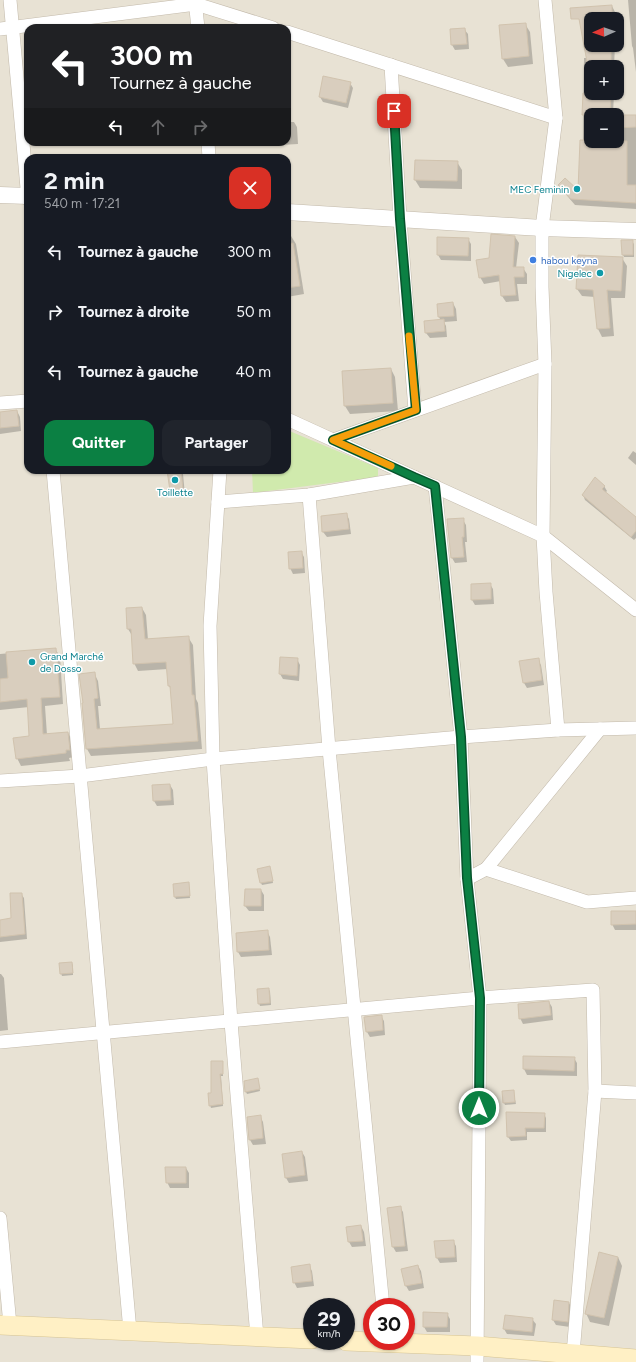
<!DOCTYPE html>
<html lang="fr">
<head>
<meta charset="utf-8">
<style>
  :root { --surface:#171b24; --page:#20242c; --text:#f1f3f6; --muted:#9ea1a6; --accent:#0b8043 }
  body { margin:0; font-family:Figtree,sans-serif; background:var(--page); color:var(--text); height:100vh; display:flex; flex-direction:column; font-size:15px; white-space:nowrap }
  * { box-sizing:border-box; margin:0 }
  p { font-size:13px; color:var(--muted) }
  .icon { flex:none; width:22px; height:22px; fill:none; stroke:currentColor; stroke-width:2; stroke-linecap:round; stroke-linejoin:round }
  .map { position:relative; flex:1; overflow:hidden }
  .sheet { position:absolute; left:24px; top:154px; width:267px; height:320px; display:flex; flex-direction:column; background:var(--surface); border-radius:12px; box-shadow:0 1px 3px #0004 }
  .sheet>* { flex:none }
  .top-card { position:absolute; left:24px; top:24px; width:267px; height:122px; border-radius:12px; box-shadow:0 1px 3px #0004; background:#202124; color:#fff; overflow:hidden }
  .needle { width:26px; rotate:268deg }
  .controls { position:absolute; left:584px; top:12px; display:grid; gap:8px }
  .controls a { display:grid; place-items:center; width:40px; height:40px; border-radius:8px; background:var(--surface); box-shadow:0 1px 3px #0004; font-size:20px }
  .speed { position:absolute; left:303px; top:1298px; display:flex; gap:8px; font-size:20px; font-weight:700; text-align:center }
  .speed>* { display:grid; place-content:center; width:52px; height:52px; border-radius:50%; background:var(--surface); box-shadow:0 1px 3px #0004; line-height:1 }
  .speed small { font-size:10px; font-weight:400 }
  .speed .limit { border:6px solid #d22; background:#fff; color:#111 }
  .pin { position:absolute; display:grid; place-items:center; width:34px; height:34px; color:#fff; margin:-17px; border-radius:8px; box-shadow:0 2px 6px #0006 }
  .me { position:absolute; width:44px; margin:-22px; rotate:0deg; stroke-linejoin:round; filter:drop-shadow(0 0 3px #0008) }
  .turn { display:flex; align-items:center; gap:14px; height:84px; padding:0 20px; font-size:18px }
  .turn .icon { width:52px; height:52px; stroke-width:2.5 }
  .turn b { display:block; font-size:28px; line-height:34px }
  .lanes { display:flex; align-items:center; height:38px; padding:0 20px; background:#0003; justify-content:center; gap:20px; direction:ltr }
  .lanes .off { opacity:.35 }
  .round { display:grid; place-items:center; flex:none; width:42px; height:42px; border-radius:12px; background:var(--page) }
  .overview { display:flex; align-items:center; justify-content:space-between; height:68px; padding:0 20px }
  h1 { font-size:24px; font-weight:700; line-height:30px }
  .action { display:flex; gap:8px; margin-top:auto; padding:8px 20px }
  .action a { flex:1; height:46px; border-radius:12px; background:var(--accent); color:#fff; font-size:16px; font-weight:700; line-height:46px; text-align:center }
  .action a+a { background:var(--page); color:var(--text) }
  ul { padding:0; list-style:none }
  li { display:flex; align-items:center; gap:12px; height:60px; padding:0 20px }
  li div { flex:1 }
  li b { display:block; font-size:15px }
  li em { font-style:normal }
  .map>svg:first-child { display:block }
  .residential { fill:#e8e2d4; fill-rule:evenodd }
  .green { fill:#d0eaad }
  .shadow { fill:#0003 }
  .building { fill:#d9cebe; stroke:#d1c3ae }
  .lines { fill:none; stroke-linecap:round; stroke-linejoin:round }
  .minor-casing { stroke:#c3baab; stroke-width:14 }
  .tertiary-casing { stroke:#c3baab; stroke-width:17 }
  .secondary-casing { stroke:#d6c494; stroke-width:20 }
  .minor { stroke:#fff; stroke-width:13 }
  .tertiary { stroke:#fff; stroke-width:16 }
  .secondary { stroke:#fff0c5; stroke-width:19 }
  .route-casing { stroke:#07532c; stroke-width:10 }
  .route { stroke:#0b8043; stroke-width:7 }
  .slow { stroke:#f59e0b; stroke-width:7 }
  .culture-dot { fill:#0f9aa8; stroke:#fff; stroke-width:1.5 }
  .shop-dot { fill:#3f7fe0; stroke:#fff; stroke-width:1.5 }
  .labels { text-anchor:middle; stroke-width:3; stroke-linejoin:round; paint-order:stroke }
  .culture-label { font-size:10px; fill:#0d838f; stroke:#fff; text-anchor:end }
  .shop-label { font-size:10px; fill:#366cbe; stroke:#fff; text-anchor:start }
</style>
</head>
<body>
<div class="map">
<svg width="636" height="1362" viewBox="0 0 636 1362">
  <rect width="100%" height="100%" fill="#f4f0e6"/>
  <path class="residential" d="M0,0H636V1362H0ZM591,19H617V45H591ZM28,28H287V142H28ZM591,67H617V93H591ZM591,115H617V141H591ZM28,158H287V470H28ZM312,1307H346V1341H312ZM372,1307H406V1341H372Z"/>
  <path class="green" d="M287,430L378,468V477L253,493L252,470H287Z"/>
  <g class="shadow">
    <path d="M628,0H636V72L633,48L632,46Z"/>
    <path d="M612,6L615,12V19H591V45H615L614,67H591V93H614L613,115H591V141H617V116H636V209L575,205L563,191L559,185L579,192L583,141L584,58H587L578,9Z"/>
    <path d="M525,24L530,32L533,64L508,67L503,59Z"/>
    <path d="M464,29L468,34L469,49L455,50L452,45L451,30Z"/>
    <path d="M350,83L353,88L348,108L323,102L320,97Z"/>
    <path d="M287,122H294L297,127L298,144L281,145L279,142H287Z"/>
    <path d="M457,162L462,170V189L420,188L415,180Z"/>
    <path d="M291,236L296,244L304,294L287,297V237Z"/>
    <path d="M515,237L519,243L516,268H523L527,274V284H517L519,301L506,302L502,296L501,281L484,284L480,277L490,259Z"/>
    <path d="M468,239L471,244V261L441,260L438,255Z"/>
    <path d="M632,241L634,244V257H624L623,255Z"/>
    <path d="M622,258L627,266L625,298H611L614,336L602,337L598,329L595,297L582,296L577,289Z"/>
    <path d="M453,303L456,309L457,321L444,322L446,326L447,337L430,338L426,333L425,322L441,321L439,317Z"/>
    <path d="M391,369L395,377L398,411L350,414L345,406L343,372Z"/>
    <path d="M17,411L20,417L21,431L0,434V413Z"/>
    <path d="M633,451L636,453V465L628,458Z"/>
    <path d="M171,470H181L183,474L185,495L174,496L170,491Z"/>
    <path d="M604,486L607,491L605,493L636,518V538L634,540L585,500L583,495Z"/>
    <path d="M346,514L349,519L351,534L327,537L323,532L322,517Z"/>
    <path d="M448,520H463L466,525L467,542H465L467,562L455,563L452,558Z"/>
    <path d="M301,552L304,557L305,573L293,574L290,568Z"/>
    <path d="M490,584L493,589L494,604L475,605L472,600Z"/>
    <path d="M142,608L146,615L148,640L188,637L193,645L196,699L198,703L202,749L91,756L87,749L94,673L98,681L101,706H98L100,729L174,725L172,691L169,686L168,669L138,671L134,663L133,637L128,629Z"/>
    <path d="M55,649L60,656L63,704L45,706L47,735L68,733L72,740L74,757L69,758L70,761L21,766L17,758L30,737L29,707L0,710V654Z"/>
    <path d="M297,659L300,665L299,681L283,679L280,674Z"/>
    <path d="M538,660L541,665L544,685L527,688L524,683L521,662Z"/>
    <path d="M170,785L173,790L174,805L157,806L154,801Z"/>
    <path d="M270,868L273,883L262,885L261,883Z"/>
    <path d="M188,884L190,898L176,899L175,897Z"/>
    <path d="M261,890L264,895V911H249L245,906Z"/>
    <path d="M21,894L24,898L27,939L0,942V921L12,919Z"/>
    <path d="M636,912V930H615L612,924Z"/>
    <path d="M267,931L270,937L272,955L241,957L238,952L237,934Z"/>
    <path d="M72,963L73,966V975L62,976L61,973Z"/>
    <path d="M0,974H1L4,978L8,1030L0,1031Z"/>
    <path d="M268,989L270,991L271,1005L260,1006L259,1003Z"/>
    <path d="M549,1002L552,1007L553,1020L523,1024L520,1018Z"/>
    <path d="M381,1016L384,1021L385,1035L370,1037L367,1032Z"/>
    <path d="M524,1057L574,1058L577,1063V1076L527,1075L524,1069Z"/>
    <path d="M222,1062L223,1064V1076H221L223,1106L211,1108L210,1105L212,1094Z"/>
    <path d="M258,1081L260,1091L247,1094L246,1092Z"/>
    <path d="M513,1091L516,1104L505,1105L504,1103Z"/>
    <path d="M544,1114L546,1118V1132H527V1140L511,1141L508,1137Z"/>
    <path d="M260,1116L263,1122L266,1144L253,1145L250,1140L248,1118Z"/>
    <path d="M302,1152L305,1157L308,1181L289,1183L286,1178L283,1155Z"/>
    <path d="M186,1168L189,1173V1188H170L167,1182Z"/>
    <path d="M400,1207L403,1212L408,1251L396,1252L393,1247L388,1208Z"/>
    <path d="M361,1226L364,1232L366,1246L352,1247L349,1242L347,1228Z"/>
    <path d="M453,1241L456,1246L457,1262L440,1263L437,1258Z"/>
    <path d="M618,1257L622,1266L609,1326L590,1322L586,1313Z"/>
    <path d="M309,1266L312,1271L314,1286L297,1288L294,1282Z"/>
    <path d="M418,1266L421,1271L424,1288L409,1291L406,1286L403,1269Z"/>
    <path d="M569,1303L572,1308L570,1327L556,1325L553,1320Z"/>
    <path d="M447,1314L450,1319V1332H427L424,1327Z"/>
    <path d="M532,1319L536,1324L534,1336L507,1334L504,1329Z"/>
  </g>
  <g class="building">
    <path d="M612,5V19H591V45H611V67H588L579,19H571L570,8Z"/>
    <path d="M526,23L529,56L502,59L499,25Z"/>
    <path d="M465,28L467,44L451,45L450,29Z"/>
    <path d="M323,76L351,82L346,103L319,97Z"/>
    <path d="M583,93H611L610,115H582Z"/>
    <path d="M617,115H636V127L617,128Z"/>
    <path d="M580,140L627,141V185H636V203L571,199L558,185L565,178L578,190Z"/>
    <path d="M415,160L458,161L457,181L414,180Z"/>
    <path d="M491,234L515,236L513,267H524V277H514L516,295L501,296L499,275L479,278L476,260L489,258Z"/>
    <path d="M437,237L469,238L468,256L437,255Z"/>
    <path d="M621,240H633V255H622Z"/>
    <path d="M293,243L300,286L287,288V244Z"/>
    <path d="M578,255L623,257L621,291L607,290L610,328L597,329L593,290L576,289Z"/>
    <path d="M453,302L454,316L438,317L437,304Z"/>
    <path d="M444,319L445,331L425,333L424,321Z"/>
    <path d="M391,368L393,403L344,406L342,371Z"/>
    <path d="M17,410L19,426L0,428V412Z"/>
    <path d="M167,470H181L183,490L170,491Z"/>
    <path d="M595,477L605,486L602,489L636,517V531L631,537L582,495Z"/>
    <path d="M347,513L349,529L322,532L321,516Z"/>
    <path d="M464,518V537H462L464,557L451,558L447,519Z"/>
    <path d="M302,551L303,568L289,569L288,552Z"/>
    <path d="M491,583V599L471,600V584Z"/>
    <path d="M142,607L145,639L189,636L192,695H194L198,741L86,749L82,703H83L79,674L95,672L98,698L94,699L97,729L173,724L170,686H168L166,662L133,664L131,629H127L126,608Z"/>
    <path d="M56,648L60,697L41,698L43,734L68,732L70,750H66V753L16,759L13,738L29,736L27,699L0,702V679L8,678L6,652Z"/>
    <path d="M280,657L298,658L297,676L279,674Z"/>
    <path d="M539,658L542,680L523,683L519,661Z"/>
    <path d="M170,784L171,800L153,801L152,785Z"/>
    <path d="M270,866L273,881L260,883L257,869Z"/>
    <path d="M189,882L190,896L174,897L173,884Z"/>
    <path d="M245,889H261V906H244Z"/>
    <path d="M10,893H22L25,934L0,937V920L11,918Z"/>
    <path d="M611,911H636V924L611,925Z"/>
    <path d="M268,930L269,950L237,952L236,933Z"/>
    <path d="M72,962L73,973L60,974L59,963Z"/>
    <path d="M269,988L270,1003L258,1004L257,989Z"/>
    <path d="M549,1001L551,1015L519,1019L518,1004Z"/>
    <path d="M382,1015L383,1030L366,1032L364,1017Z"/>
    <path d="M523,1056L575,1057L574,1071L523,1069Z"/>
    <path d="M211,1061H223V1074H220L223,1104L209,1106L208,1093H211Z"/>
    <path d="M258,1078L260,1089L245,1092L244,1081Z"/>
    <path d="M514,1090L515,1102L503,1103L502,1091Z"/>
    <path d="M506,1112L545,1113L544,1128H525L526,1136L507,1137Z"/>
    <path d="M261,1115L263,1138L249,1140L247,1117Z"/>
    <path d="M302,1151L305,1175L285,1178L282,1154Z"/>
    <path d="M165,1167H186V1183H166Z"/>
    <path d="M401,1206L405,1246L392,1247L387,1208Z"/>
    <path d="M361,1225L363,1241L348,1242L346,1227Z"/>
    <path d="M454,1240L455,1257L436,1258L434,1241Z"/>
    <path d="M599,1252L618,1257L604,1318L585,1314Z"/>
    <path d="M310,1264L312,1281L293,1283L291,1267Z"/>
    <path d="M418,1265L422,1283L405,1286L401,1269Z"/>
    <path d="M554,1300L569,1302L568,1322L552,1320Z"/>
    <path d="M423,1312L448,1313L447,1327H423Z"/>
    <path d="M505,1315L533,1318L532,1332L503,1329Z"/>
  </g>
  <g class="lines">
    <g class="minor-casing">
      <g id="minor">
        <path d="M10,0L28,199"/>
        <path d="M195,0L198,28"/>
        <path d="M545,0L556,118L542,228V287L545,364L543,536L546,592L558,730"/>
        <path d="M0,29L196,4L273,28"/>
        <path d="M287,32L556,118"/>
        <path d="M391,65L400,219L415,410"/>
        <path d="M208,142L209,158"/>
        <path d="M0,403L28,401"/>
        <path d="M287,419L543,536L636,610"/>
        <path d="M333,440L545,364"/>
        <path d="M53,470C79,757 103,1044 130,1331"/>
        <path d="M220,470L210,626L213,759L231,1022L257,1337"/>
        <path d="M435,486L461,737L467,879L480,998L477,1362"/>
        <path d="M309,495L329,749L383,1307"/>
        <path d="M218,502L309,495L414,477"/>
        <path d="M0,781L80,776L213,759L461,737L558,730L636,728"/>
        <path d="M486,869L587,902L636,898"/>
        <path d="M467,879L486,869L600,729"/>
        <path d="M0,1042L480,998L593,990L595,1091L573,1354"/>
        <path d="M595,1091L636,1093"/>
        <path d="M0,1218L10,1325"/>
      </g>
    </g>
    <g class="tertiary-casing">
      <g id="tertiary">
        <path d="M0,195L28,196"/>
        <path d="M287,212L542,228L636,231"/>
      </g>
    </g>
    <g class="secondary-casing">
      <g id="secondary">
        <path d="M0,1325L312,1339"/>
        <path d="M346,1341L477,1346L636,1359"/>
      </g>
    </g>
    <use href="#minor" class="minor"/>
    <use href="#tertiary" class="tertiary"/>
    <use href="#secondary" class="secondary"/>
  </g>
  <g class="lines">
    <g class="route-casing">
      <path id="route" d="M394,111L400,219L416,410L333,440L414,477L435,486L461,737L467,878L480,998L479,1108"/>
    </g>
    <use href="#route" class="route"/>
    <path class="slow" d="M391,466L333,440L416,410L409,336"/>
  </g>
  <g class="culture-dot">
    <circle cx="577" cy="189" r="4"/>
    <circle cx="600" cy="273" r="4"/>
    <circle cx="175" cy="480" r="4"/>
    <circle cx="32" cy="662" r="4"/>
  </g>
  <circle class="shop-dot" cx="533" cy="260" r="4"/>
  <g class="labels">
    <g class="culture-label">
      <text x="569" y="193">MEC Feminin</text>
      <text x="592" y="277">Nigelec</text>
      <text x="175" y="496" text-anchor="middle">Toillette</text>
      <text x="40" y="660" text-anchor="start">Grand Marché<tspan x="40" dy="12">de Dosso</tspan></text>
    </g>
    <g class="shop-label">
      <text x="541" y="264">habou keyna</text>
    </g>
  </g>
</svg>
<div class="controls">
<a><svg class="needle" viewBox="-14 -14 28 28"><path d="M0-13l5 13h-10z" fill="#e53935"/><path d="M0 13l5-13h-10z" fill="#9ea1a6"/></svg></a>
<a>+</a>
<a>−</a>
</div>
<div class="speed"><div>29<small>km/h</small></div><div class="limit">30</div></div>
<div class="pin" style="left:394px;top:111px;background:#d93025"><svg class="icon" aria-label="arrive" viewBox="0 0 24 24"><path d="M6 21V4h12l-3 4 3 4H6"/></svg></div>
<svg class="me" style="left:479px;top:1108px" viewBox="-20 -20 40 40"><circle r="17" fill="#0b8043" stroke="#fff" stroke-width="3"/><path d="M0-11L8 9 0 5-8 9z" fill="#fff"/></svg>
<div class="top-card">
<div class="turn"><svg class="icon" aria-label="left" viewBox="0 0 24 24"><path d="M17 20v-9H6M10 6l-5 5 5 5"/></svg><div><b>300 m</b>Tournez à gauche</div></div>
<div class="lanes"><svg class="icon" aria-label="left" viewBox="0 0 24 24"><path d="M17 20v-9H6M10 6l-5 5 5 5"/></svg><svg class="icon off" aria-label="ahead" viewBox="0 0 24 24"><path d="M12 20V5M6 11l6-6 6 6"/></svg><svg class="icon off" aria-label="right" viewBox="0 0 24 24"><path d="M7 20v-9h11M14 6l5 5-5 5"/></svg></div>
</div>
<section class="sheet">
<div class="overview"><div><h1>2 min</h1><p>540 m · 17:21</p></div><a class="round" style="background:#d93025;color:#fff"><svg class="icon" aria-label="close" viewBox="0 0 24 24"><path d="M6 6l12 12M18 6L6 18"/></svg></a></div>
<ul>
<li><svg class="icon" aria-label="left" viewBox="0 0 24 24"><path d="M17 20v-9H6M10 6l-5 5 5 5"/></svg><div><b>Tournez à gauche</b></div><em>300 m</em></li>
<li><svg class="icon" aria-label="right" viewBox="0 0 24 24"><path d="M7 20v-9h11M14 6l5 5-5 5"/></svg><div><b>Tournez à droite</b></div><em>50 m</em></li>
<li><svg class="icon" aria-label="left" viewBox="0 0 24 24"><path d="M17 20v-9H6M10 6l-5 5 5 5"/></svg><div><b>Tournez à gauche</b></div><em>40 m</em></li>
</ul>
<div class="action"><a>Quitter</a><a>Partager</a></div>
</section>
</div>
</body>
</html>
